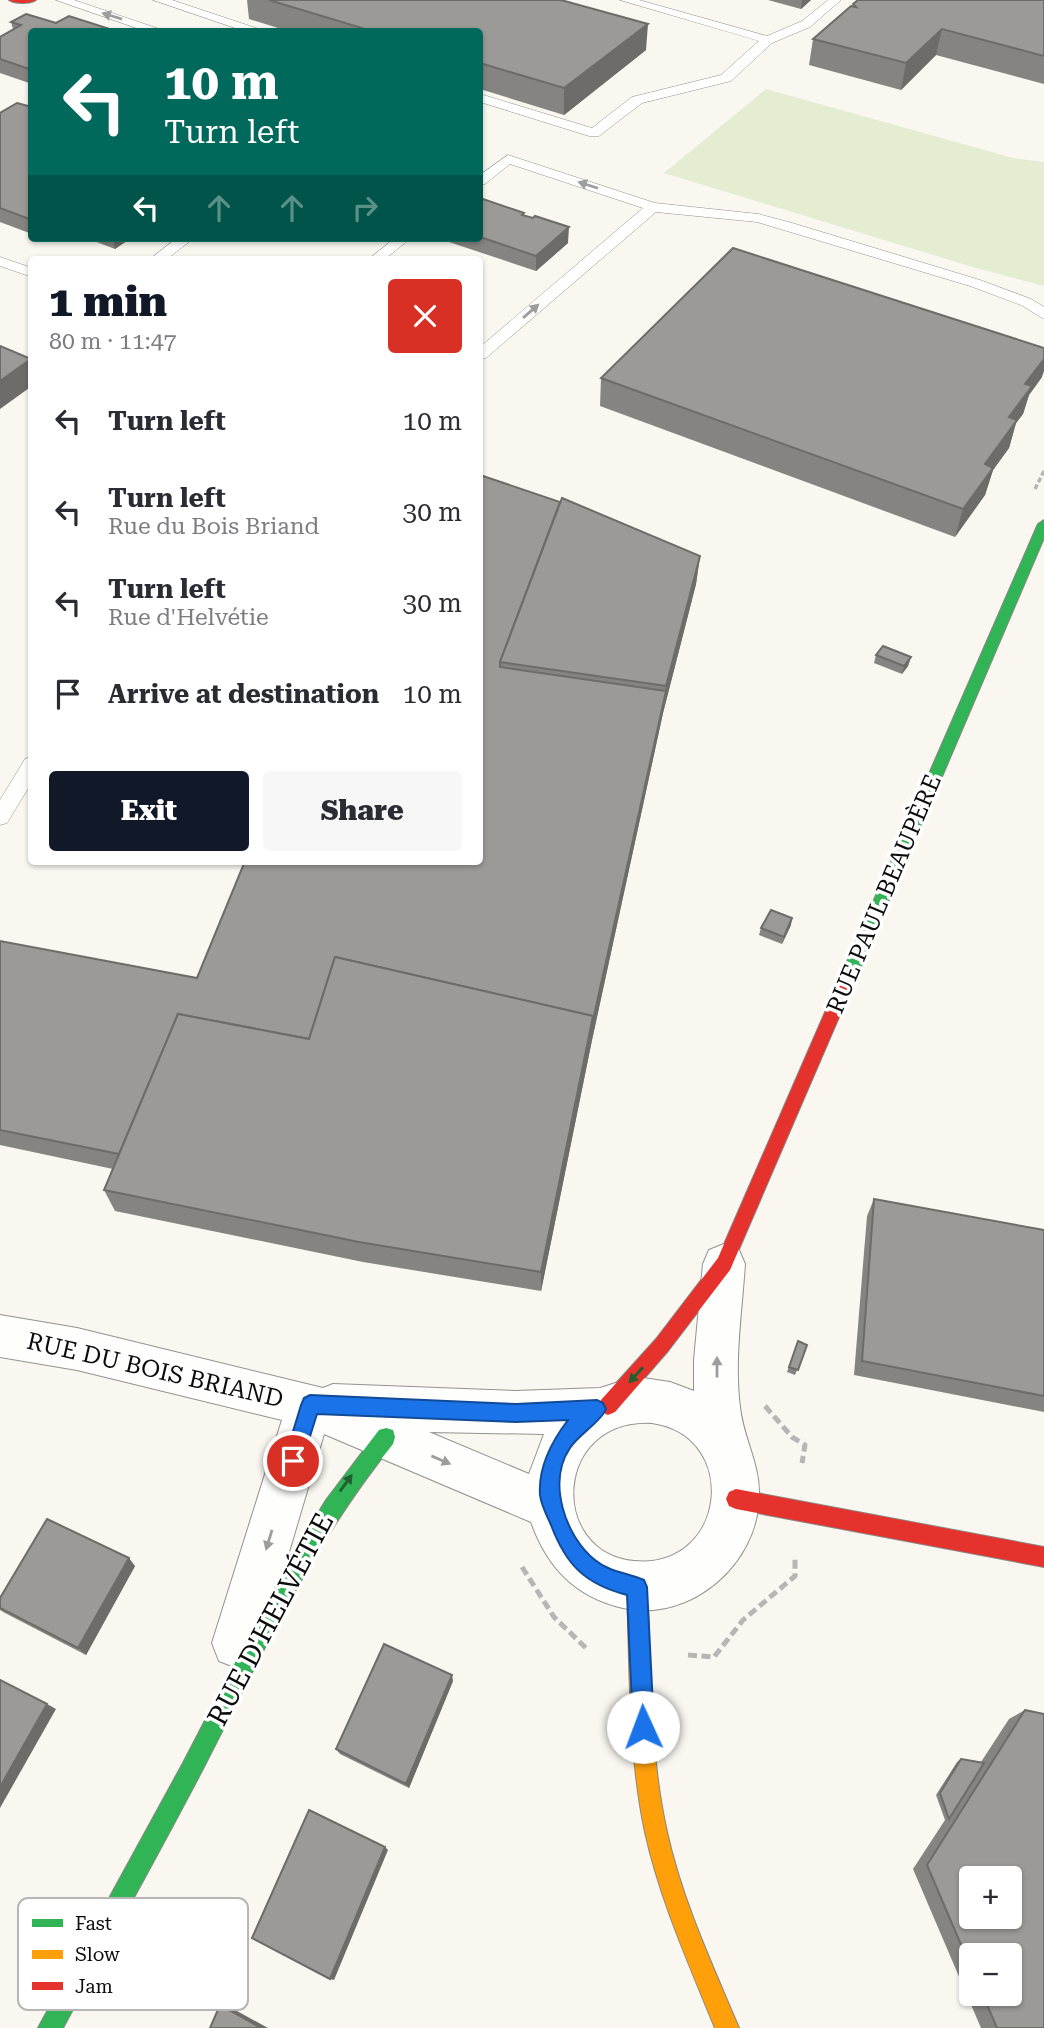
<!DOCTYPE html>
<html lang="en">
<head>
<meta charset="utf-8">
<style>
  :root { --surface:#fff; --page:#f7f7f7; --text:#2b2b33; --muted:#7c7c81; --accent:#111827 }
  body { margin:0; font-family:"Roboto Serif",serif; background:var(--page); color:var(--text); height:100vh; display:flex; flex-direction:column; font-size:26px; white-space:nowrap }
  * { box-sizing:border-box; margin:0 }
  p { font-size:23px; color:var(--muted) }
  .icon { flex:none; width:38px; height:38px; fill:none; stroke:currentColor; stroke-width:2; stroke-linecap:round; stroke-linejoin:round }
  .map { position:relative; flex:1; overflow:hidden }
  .details { position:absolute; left:28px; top:256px; width:455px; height:609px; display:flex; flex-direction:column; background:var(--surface); border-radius:7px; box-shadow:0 2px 5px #0004 }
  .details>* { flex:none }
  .hud { position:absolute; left:28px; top:28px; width:455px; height:214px; border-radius:7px; box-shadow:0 2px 5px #0004; background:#00695c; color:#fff; overflow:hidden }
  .tools { position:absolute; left:959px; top:1866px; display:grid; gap:14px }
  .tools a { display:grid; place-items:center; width:63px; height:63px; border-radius:7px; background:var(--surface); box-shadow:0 2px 5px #0004; font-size:35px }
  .pin { position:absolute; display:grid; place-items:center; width:60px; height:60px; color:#fff; margin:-30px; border:4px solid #fff; border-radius:50%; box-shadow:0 2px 7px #0007 }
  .me { position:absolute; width:77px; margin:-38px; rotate:358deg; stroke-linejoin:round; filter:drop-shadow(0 0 5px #0008) }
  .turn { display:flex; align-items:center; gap:24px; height:147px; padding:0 21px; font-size:32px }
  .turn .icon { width:91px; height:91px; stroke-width:2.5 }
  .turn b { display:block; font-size:49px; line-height:60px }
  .lanes { display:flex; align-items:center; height:66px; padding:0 21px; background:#0003; justify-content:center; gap:35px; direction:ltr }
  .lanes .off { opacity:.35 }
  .round { display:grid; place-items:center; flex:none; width:74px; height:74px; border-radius:7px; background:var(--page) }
  .summary { display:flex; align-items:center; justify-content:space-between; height:119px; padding:0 21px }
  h1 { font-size:42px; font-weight:800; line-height:52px; color:var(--accent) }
  .cta { display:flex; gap:14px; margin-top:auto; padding:14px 21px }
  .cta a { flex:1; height:80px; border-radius:7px; background:var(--accent); color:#fff; font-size:28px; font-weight:800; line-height:80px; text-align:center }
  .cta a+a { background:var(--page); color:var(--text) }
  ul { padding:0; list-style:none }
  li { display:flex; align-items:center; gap:21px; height:91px; padding:0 21px }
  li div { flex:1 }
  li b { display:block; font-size:26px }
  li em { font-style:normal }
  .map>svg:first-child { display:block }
  .green { fill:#e4ecd2 }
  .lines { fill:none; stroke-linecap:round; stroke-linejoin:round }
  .lane-casing { stroke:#93928f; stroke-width:1 }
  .street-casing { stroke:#93928f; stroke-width:2 }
  .fast-casing { stroke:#898885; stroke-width:2 }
  .slow-casing { stroke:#898885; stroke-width:2 }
  .jam-casing { stroke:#898885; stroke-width:2 }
  .path-far1 { stroke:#b7b6b5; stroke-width:3.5; stroke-dasharray:5 2.5; stroke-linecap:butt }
  .path { stroke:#b7b6b5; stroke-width:5; stroke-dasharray:9 4.5; stroke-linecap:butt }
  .lane { fill:#fefefd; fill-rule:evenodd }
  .street { fill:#fefefd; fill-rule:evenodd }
  .fast { fill:#30b455; fill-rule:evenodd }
  .slow { fill:#ff9f0a; fill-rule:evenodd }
  .jam { fill:#e5322d; fill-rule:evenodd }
  .wall { fill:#868481; fill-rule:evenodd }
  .shaded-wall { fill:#6d6c69 }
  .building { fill:#9c9a96; stroke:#6d6c69; stroke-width:2; fill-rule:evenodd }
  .oneway { fill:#9d9d9d }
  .oneway2 { fill:#1e6030 }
  .route { fill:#1a73e8; stroke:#114b97; stroke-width:2 }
  .labels { text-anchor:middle; stroke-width:7; stroke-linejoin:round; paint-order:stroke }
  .street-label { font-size:24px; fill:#0c0c0c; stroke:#fff }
  .near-street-label { font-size:28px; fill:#0c0c0c; stroke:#fff }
  .key { fill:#fff; stroke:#b6b6b6; stroke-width:2 }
  .key-label { font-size:19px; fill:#0c0c0c }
</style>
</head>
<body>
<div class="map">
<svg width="1044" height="2028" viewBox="0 0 1044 2028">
  <rect width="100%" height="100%" fill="#f9f7f0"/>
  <path class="green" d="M766,89L1013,158L1044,162V286L976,268L664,173Z"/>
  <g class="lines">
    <g class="lane-casing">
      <g id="lane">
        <path d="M56,0H74L168,32H148Z"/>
        <path d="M153,0H172L268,32H247Z"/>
        <path d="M620,0H639L767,36L802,21L828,0H841L810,27L772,43L731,81L642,103L599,136H589L480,102V94L592,128L632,97L721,75L759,41Z"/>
        <path d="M508,155L655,203L758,214L792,223L980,280L1031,299L1044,307V319L1021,305L970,286L757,222L656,212L486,358L480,360V347L643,208L510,164L485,184L480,185V175Z"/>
        <path d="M177,238H194L167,259H150Z"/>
        <path d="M395,238H411L385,259H369Z"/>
        <path d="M0,257L32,268V277L0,266Z"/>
        <path d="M32,757V782L7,823L0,825V800L25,759Z"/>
      </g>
    </g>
    <g class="street-casing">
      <path id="street" d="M724,1244L739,1250L745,1264C742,1311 734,1360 740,1407C743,1437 760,1464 759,1495C759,1563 691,1623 623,1608C575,1597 547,1567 531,1522L324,1434L262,1643L255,1661L237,1668L219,1661L212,1643L282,1420L77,1370L0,1357V1315L77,1328L323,1388L333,1384L516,1391L600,1388L625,1380L643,1378L670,1382L694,1391V1360L703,1264L709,1250ZM652,1423C742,1436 726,1570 634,1561C548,1553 553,1418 652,1423ZM429,1432L544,1434L529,1474Z"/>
    </g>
    <g class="fast-casing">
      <g id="fast">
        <path d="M1044,520V538L852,987L849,992H839L836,987L1038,524Z"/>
        <path d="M386,1428L393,1430L395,1437L393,1444C314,1541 263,1652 206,1763C160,1852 110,1940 63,2028H38L183,1763L282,1572L326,1500L379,1430Z"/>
      </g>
    </g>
    <g class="slow-casing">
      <path id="slow" d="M637,1577L644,1580L647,1587C651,1669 649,1752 667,1832C682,1900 712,1964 739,2028H715C689,1964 660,1900 645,1832C628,1752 630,1669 627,1587L630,1580Z"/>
    </g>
    <g class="jam-casing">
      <g id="jam">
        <path d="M9,0H36C30,4 15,4 9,0Z"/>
        <path d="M844,981L849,982L852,987L730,1270L668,1351L615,1412L608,1415L601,1412L599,1406L601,1400L656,1339L718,1258L836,987L839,982Z"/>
        <path d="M736,1489L1044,1547V1567L736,1509L729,1506L726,1499L729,1492Z"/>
      </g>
    </g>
    <path class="path-far1" d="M1035,489L1044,471"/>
    <g class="path">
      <path d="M765,1406L792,1437L805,1445L802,1463"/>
      <path d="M522,1567L554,1617L588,1650"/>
      <path d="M688,1655L714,1657L743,1620L795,1576V1559"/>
    </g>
    <use href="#lane" class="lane"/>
    <use href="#street" class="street"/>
    <use href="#fast" class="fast"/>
    <use href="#slow" class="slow"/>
    <use href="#jam" class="jam"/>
  </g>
  <g class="wall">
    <path d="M247,0H561L646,50L564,115L480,89V32H291L249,19Z"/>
    <path d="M768,0H811L801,9Z"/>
    <path d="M1044,0V84L936,55L901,90L809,65L813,39L853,7V4Z"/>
    <path d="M11,22L56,23L119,32H32V84L0,73V37L13,29Z"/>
    <path d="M32,107V234L0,222V113Z"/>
    <path d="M480,198L524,213V216L568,243L536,271L446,241V238H480Z"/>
    <path d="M86,238H131L115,249Z"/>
    <path d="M1042,377L1029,395L1023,414L1016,423L1009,448L993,470L985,495L955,537L600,406L601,378Z"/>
    <path d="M480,475L700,556L696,584L663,713L592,1040L541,1291L363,1262L115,1211L104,1190L113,1169L0,1145V941L197,978Z"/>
    <path d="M876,655L911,657L908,666L902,674L874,663Z"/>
    <path d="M791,925L782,944L759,935L761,928Z"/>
    <path d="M874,1199L1044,1230V1412L854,1375L867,1216Z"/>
    <path d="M798,1341L807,1345L795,1375L787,1372Z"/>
    <path d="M135,1566L86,1655L5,1613L0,1610V1598Z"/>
    <path d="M453,1681L409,1788L340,1754L336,1749Z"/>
    <path d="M1025,1710L1044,2028H981L913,1869L945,1820L936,1795L957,1762L961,1759L981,1762L1009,1719ZM971,1955L1010,1993H971Z"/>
  </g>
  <g class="shaded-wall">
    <path d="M802,0H811L801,9Z"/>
    <path d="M648,24L646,50L564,115V88Z"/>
    <path d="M942,29L936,55L901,90L906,63Z"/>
    <path d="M569,227L568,243L536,271V256Z"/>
    <path d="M113,238H131L115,249Z"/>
    <path d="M31,359L32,386L0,409V381Z"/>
    <path d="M1044,359V371L1042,377L1029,395L1023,414L1016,423L1009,448L993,470L985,495L955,537L963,509L985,464L1025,384Z"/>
    <path d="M700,556L696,584L663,713L592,1040L541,1291V1272L593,1016L666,686Z"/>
    <path d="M911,657L908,666L902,674L904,666Z"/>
    <path d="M792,918L791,925L782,944L784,937Z"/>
    <path d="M129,1558L135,1566L86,1655L78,1648Z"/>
    <path d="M452,1675L453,1681L409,1788L406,1784Z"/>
    <path d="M47,1704L56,1709L0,1808V1787Z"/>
    <path d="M385,1847L388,1850L334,1980L330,1979Z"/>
    <path d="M220,2005H226L268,2028H261Z"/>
  </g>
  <g class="building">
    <path d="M269,0H561L648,24L564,88L480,63V32H375Z"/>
    <path d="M858,0H1044V56L942,29L906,63L813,39L851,6L856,7L853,4Z"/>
    <path d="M26,14L56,23L69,16L119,32H32V70L0,59V37L21,25L11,22Z"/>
    <path d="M17,103L32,107V220L0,208V113Z"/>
    <path d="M480,198L524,213L522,215L533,218L535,216L569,227L536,256L480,237Z"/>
    <path d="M733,248L1044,348V359L1025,384L1032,386L1009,417L1017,420L985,464L993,468L963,509L601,378Z"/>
    <path d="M0,346L31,359L0,381Z"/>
    <path d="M480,475L560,502L500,662V667L666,691L593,1020V1016L335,957L309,1039L178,1014L119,1154L0,1130V941L197,978L245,861H480Z"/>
    <path d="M562,498L700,556L666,686L500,662Z"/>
    <path d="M883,646L911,657L904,666L876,655Z"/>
    <path d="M771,910L792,918L784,937L761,928Z"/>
    <path d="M335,957L593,1016L541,1272L359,1242L104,1190L178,1014L309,1039Z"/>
    <path d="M874,1199L1044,1230V1396L862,1361Z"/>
    <path d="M798,1341L807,1345L798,1370L789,1367Z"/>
    <path d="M47,1519L129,1558L78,1648L0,1608V1598Z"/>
    <path d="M384,1644L452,1675L406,1784L336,1749Z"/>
    <path d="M0,1680L47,1704L0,1787Z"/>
    <path d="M1025,1710L1044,1714V2028H997L982,1993H1010V1955H971V1968L927,1865ZM971,1878H1010V1916H971Z"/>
    <path d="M961,1759L984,1763L949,1819L940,1793Z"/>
    <path d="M309,1810L385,1847L330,1979L252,1938Z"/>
    <path d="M220,2005L261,2028H210Z"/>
  </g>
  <defs><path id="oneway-solid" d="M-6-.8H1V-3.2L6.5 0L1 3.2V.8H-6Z" transform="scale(1.75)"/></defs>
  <g class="oneway">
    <use href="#oneway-solid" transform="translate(112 16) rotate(-163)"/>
    <use href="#oneway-solid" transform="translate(588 185) rotate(-162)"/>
    <use href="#oneway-solid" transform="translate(531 311) rotate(-41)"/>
    <use href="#oneway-solid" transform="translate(717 1367) rotate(-90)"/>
    <use href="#oneway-solid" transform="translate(441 1460) rotate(23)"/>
    <use href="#oneway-solid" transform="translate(269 1540) rotate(107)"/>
  </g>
  <g class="oneway2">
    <use href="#oneway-solid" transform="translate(636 1375) rotate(132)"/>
    <use href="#oneway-solid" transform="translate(346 1483) rotate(-54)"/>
  </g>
  <path class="route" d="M310,1395L516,1404L597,1400L603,1403L606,1409C601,1422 579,1434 570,1448C547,1482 565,1536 595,1560C609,1572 628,1573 644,1580L647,1587L654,1727L651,1735L643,1738L636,1735L633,1727L627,1595C585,1584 566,1565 551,1525C547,1516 541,1505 540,1495C538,1467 552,1441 568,1420L516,1422L317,1414L300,1468L293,1470L286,1468L284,1461L301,1405L304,1398Z"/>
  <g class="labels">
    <g class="street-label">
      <text transform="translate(884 894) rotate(-67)" y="8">RUE PAUL BEAUPÈRE</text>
      <text transform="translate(155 1370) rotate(13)" y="8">RUE DU BOIS BRIAND</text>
    </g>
    <g class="near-street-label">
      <text transform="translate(270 1619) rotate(-62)" y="10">RUE D'HELVÉTIE</text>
    </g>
  </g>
  <rect x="18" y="1898" width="230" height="112" rx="10" class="key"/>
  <rect x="32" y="1919" width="31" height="8" fill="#30b455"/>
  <rect x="32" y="1950" width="31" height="9" fill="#ff9f0a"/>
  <rect x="32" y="1982" width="31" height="8" fill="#e5322d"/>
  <g class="key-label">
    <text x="75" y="1930">Fast</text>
    <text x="75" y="1961">Slow</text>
    <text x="75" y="1993">Jam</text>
  </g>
</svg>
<div class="tools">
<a>+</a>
<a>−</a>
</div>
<div class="pin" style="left:293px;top:1461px;background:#d93025"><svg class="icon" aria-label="arrive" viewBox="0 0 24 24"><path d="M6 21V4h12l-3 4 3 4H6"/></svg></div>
<svg class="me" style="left:643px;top:1727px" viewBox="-20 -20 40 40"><circle r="19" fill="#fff"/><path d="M0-13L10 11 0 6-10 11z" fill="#1a73e8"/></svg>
<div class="hud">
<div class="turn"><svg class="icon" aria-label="left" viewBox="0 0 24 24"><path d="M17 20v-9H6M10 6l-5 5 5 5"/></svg><div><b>10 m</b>Turn left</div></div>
<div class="lanes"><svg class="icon" aria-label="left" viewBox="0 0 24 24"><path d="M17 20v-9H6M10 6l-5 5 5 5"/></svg><svg class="icon off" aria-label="ahead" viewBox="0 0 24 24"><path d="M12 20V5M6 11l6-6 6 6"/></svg><svg class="icon off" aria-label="ahead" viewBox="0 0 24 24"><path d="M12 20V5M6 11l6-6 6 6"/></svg><svg class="icon off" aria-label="right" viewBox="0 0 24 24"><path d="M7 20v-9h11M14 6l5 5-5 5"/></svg></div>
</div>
<section class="details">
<div class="summary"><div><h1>1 min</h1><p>80 m · 11:47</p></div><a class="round" style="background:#d93025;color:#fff"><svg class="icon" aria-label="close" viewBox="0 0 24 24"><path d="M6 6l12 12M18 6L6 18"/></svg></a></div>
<ul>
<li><svg class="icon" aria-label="left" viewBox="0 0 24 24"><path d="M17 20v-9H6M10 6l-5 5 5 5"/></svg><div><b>Turn left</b></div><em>10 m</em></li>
<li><svg class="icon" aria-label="left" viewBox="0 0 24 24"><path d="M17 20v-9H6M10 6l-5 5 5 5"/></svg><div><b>Turn left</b><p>Rue du Bois Briand</p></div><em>30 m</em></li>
<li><svg class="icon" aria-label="left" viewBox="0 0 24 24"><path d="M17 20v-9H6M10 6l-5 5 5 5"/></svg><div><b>Turn left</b><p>Rue d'Helvétie</p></div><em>30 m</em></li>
<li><svg class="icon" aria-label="arrive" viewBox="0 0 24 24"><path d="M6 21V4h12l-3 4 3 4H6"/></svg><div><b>Arrive at destination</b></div><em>10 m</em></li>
</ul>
<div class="cta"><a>Exit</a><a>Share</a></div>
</section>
</div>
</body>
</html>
